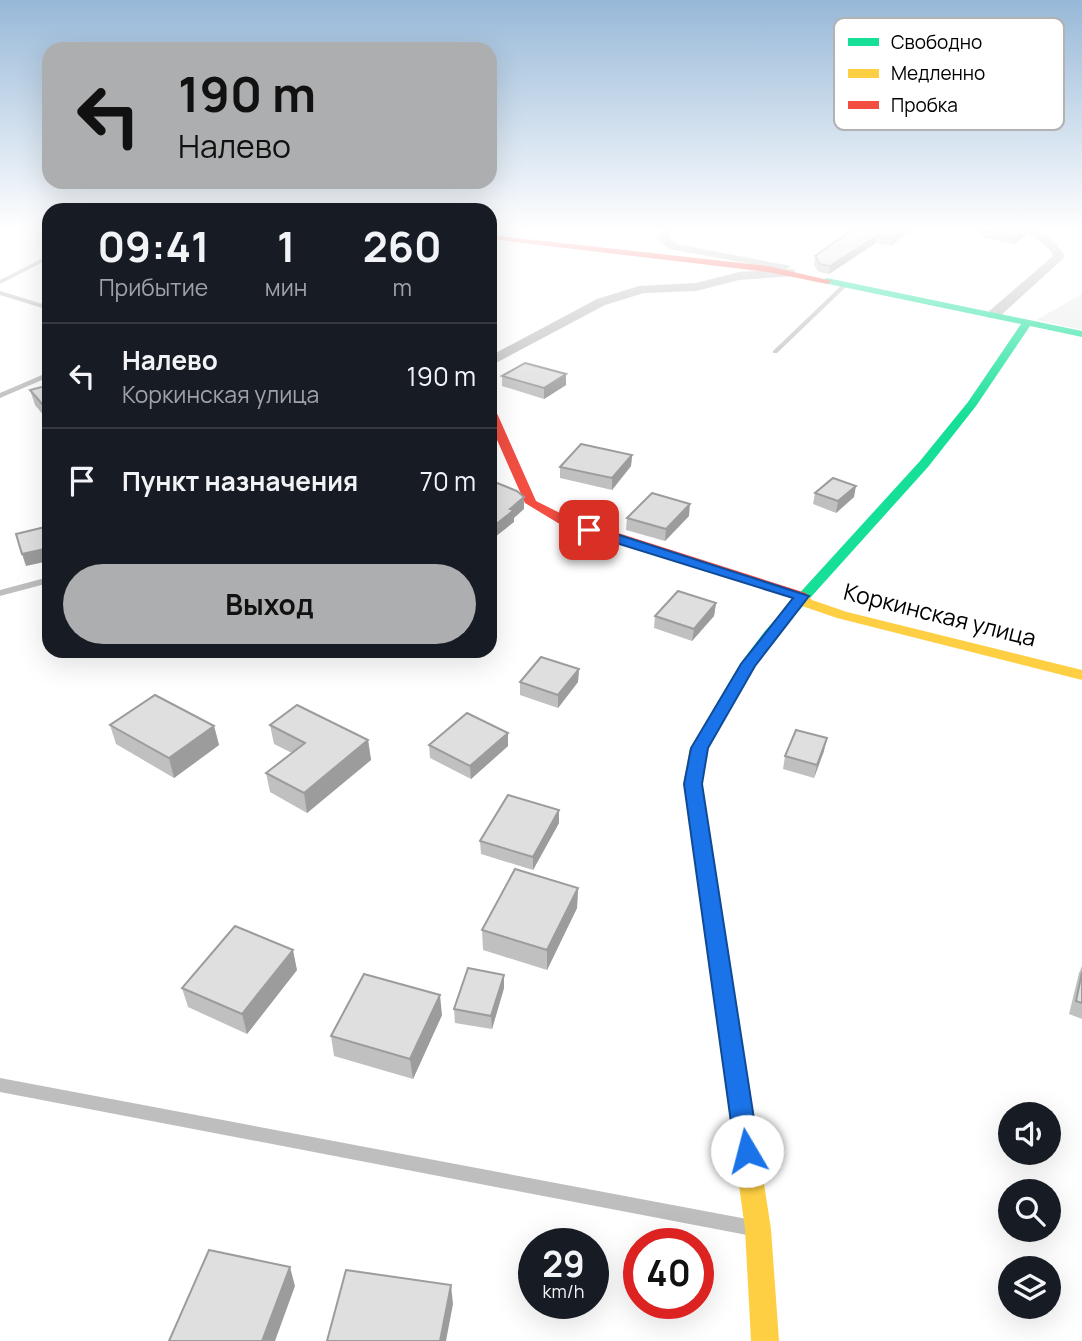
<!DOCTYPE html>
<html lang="ru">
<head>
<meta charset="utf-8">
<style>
  :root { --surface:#171b24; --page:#242831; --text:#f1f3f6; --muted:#9ea1a6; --line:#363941; --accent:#adaeaf }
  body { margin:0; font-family:Manrope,sans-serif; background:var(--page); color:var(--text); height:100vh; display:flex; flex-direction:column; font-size:26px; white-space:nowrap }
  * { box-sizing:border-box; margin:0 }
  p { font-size:23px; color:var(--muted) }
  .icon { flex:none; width:38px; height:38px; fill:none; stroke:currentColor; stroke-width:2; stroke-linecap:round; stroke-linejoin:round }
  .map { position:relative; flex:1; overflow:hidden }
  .sheet { position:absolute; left:42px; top:203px; width:455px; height:455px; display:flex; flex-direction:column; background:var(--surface); border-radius:21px; box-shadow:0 7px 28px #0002 }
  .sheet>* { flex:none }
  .hud { position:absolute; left:42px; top:42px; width:455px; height:147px; border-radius:21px; box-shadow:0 7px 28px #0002; background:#adaeaf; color:#111; overflow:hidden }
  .buttons { position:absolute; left:998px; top:1102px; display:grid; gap:14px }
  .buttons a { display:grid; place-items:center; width:63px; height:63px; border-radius:50%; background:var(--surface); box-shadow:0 7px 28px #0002; font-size:35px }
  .speed { position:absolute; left:518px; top:1228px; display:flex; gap:14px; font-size:35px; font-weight:700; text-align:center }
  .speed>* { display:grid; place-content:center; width:91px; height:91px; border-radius:50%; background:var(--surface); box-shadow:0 7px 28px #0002; line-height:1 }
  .speed small { font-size:18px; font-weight:400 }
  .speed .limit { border:10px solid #d22; background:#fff; color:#111 }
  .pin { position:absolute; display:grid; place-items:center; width:60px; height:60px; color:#fff; margin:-30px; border-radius:14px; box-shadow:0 4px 10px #0006 }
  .me { position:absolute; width:77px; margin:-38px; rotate:352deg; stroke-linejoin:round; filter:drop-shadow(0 0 5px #0008) }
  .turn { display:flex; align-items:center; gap:24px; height:147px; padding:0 21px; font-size:32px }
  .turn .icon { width:91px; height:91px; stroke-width:2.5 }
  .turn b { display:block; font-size:49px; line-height:60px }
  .eta { display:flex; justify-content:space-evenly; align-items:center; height:119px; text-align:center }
  .eta b { font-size:42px; font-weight:700; line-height:49px }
  .primary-button { display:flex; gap:14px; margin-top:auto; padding:14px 21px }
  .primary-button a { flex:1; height:80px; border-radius:42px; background:var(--accent); color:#111; font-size:28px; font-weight:700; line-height:80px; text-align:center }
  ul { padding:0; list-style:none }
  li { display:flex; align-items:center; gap:21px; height:105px; padding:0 21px; border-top:2px solid var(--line) }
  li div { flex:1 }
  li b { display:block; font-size:26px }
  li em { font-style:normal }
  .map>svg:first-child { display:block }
  .green { fill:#ececec }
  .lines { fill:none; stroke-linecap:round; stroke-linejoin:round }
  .lane { fill:#bebebe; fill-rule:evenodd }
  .street { fill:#bebebe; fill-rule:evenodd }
  .fast { fill:#16e098; fill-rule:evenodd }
  .slow { fill:#ffcf43; fill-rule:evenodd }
  .jam { fill:#f24e42; fill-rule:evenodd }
  .wall { fill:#c0c0c0 }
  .shaded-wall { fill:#9c9c9c }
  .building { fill:#dfdfdf; stroke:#9c9c9c; stroke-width:2 }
  .route { fill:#1a73e8; stroke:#114b97; stroke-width:2 }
  .labels { text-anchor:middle; stroke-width:5; stroke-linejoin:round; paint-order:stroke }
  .street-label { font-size:23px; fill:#000; stroke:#fff }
  .key { fill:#fff; stroke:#b2b2b2; stroke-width:2 }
  .key-label { font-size:19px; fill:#000 }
</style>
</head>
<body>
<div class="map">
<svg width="1082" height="1341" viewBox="0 0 1082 1341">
  <rect width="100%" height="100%" fill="#fff"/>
  <path class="green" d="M1082,294V330L1036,320Z"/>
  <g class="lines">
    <g class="lane">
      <path d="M49,255V259L0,284V280Z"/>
      <path d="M844,283L849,284L777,353H773V351Z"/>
      <path d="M0,291L49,306V310L0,295Z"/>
      <path d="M49,372V377L0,398V393Z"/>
      <path d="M49,577V583L0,596V590Z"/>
      <path d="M0,1078L747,1219L753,1221L755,1227L753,1233L747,1235L0,1092Z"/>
    </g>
    <g class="street">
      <path d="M664,228H674L670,238L677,244L791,266L785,270L669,249L658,239Z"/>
      <path d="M1024,228C1041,228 1058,241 1065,257L998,318H988V312L1053,256L1051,251Z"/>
      <path d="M791,269L795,270V276L739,280L696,291L644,293L605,305L490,366V356L597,299L639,286L696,283L739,272Z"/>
    </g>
    <path class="fast" d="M827,278L1082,331V337L1030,326L976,406L928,467L775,637L755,665L704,755H692L689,751L740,664L765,631L920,461L968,402L1021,324L824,283V279Z"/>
    <g class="slow">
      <path d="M801,592L806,593L812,600L847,612L1082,670V680L837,618L802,606L794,596Z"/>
      <path d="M698,745L704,747L707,751L702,784L771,1229L779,1341H751L745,1229L684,784L689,751L692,747Z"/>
    </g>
    <g class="jam">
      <path d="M490,235L768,266L832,281L827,284L768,272L490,239Z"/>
      <path d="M490,408L496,411L536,501L568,517L806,593L808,596L801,600L796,599L558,523L525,503L490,424Z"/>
    </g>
  </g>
  <g class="wall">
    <path d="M855,228H911V230L891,246L876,243L829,274L819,272L814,265L815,256Z"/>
    <path d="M974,228H1029L1027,234L1014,244L985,238Z"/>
    <path d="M1063,228H1082V233L1076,229H1065Z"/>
    <path d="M502,376L566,385L544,399L502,386Z"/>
    <path d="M49,385V422L35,405L30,390Z"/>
    <path d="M632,455L631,466L612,490L560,478V467Z"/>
    <path d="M815,493L854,497L836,513L813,504Z"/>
    <path d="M689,516L665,541L626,530L627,518Z"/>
    <path d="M716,603L714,616L692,641L654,628L655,616Z"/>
    <path d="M579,669L578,682L558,708L520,695V682Z"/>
    <path d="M110,725L214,726L219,745L174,778L116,744Z"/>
    <path d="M270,725L368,740L371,760L307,813L270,792L266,773L292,753L274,744Z"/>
    <path d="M508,733V746L471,779L430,758L429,745Z"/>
    <path d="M824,751L814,778L783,769L785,756Z"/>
    <path d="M559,823L533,870L481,854L480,841Z"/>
    <path d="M578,888L577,908L547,970L483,950L482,930Z"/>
    <path d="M1082,966V1019L1069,1014L1079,973Z"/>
    <path d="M297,970L247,1034L188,1007L182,988Z"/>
    <path d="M504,988L492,1029L455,1023L454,1009Z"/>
    <path d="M442,1015L413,1079L334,1056L331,1036Z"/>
  </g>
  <g class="shaded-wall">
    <path d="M905,228H911V230L891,246L893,238Z"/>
    <path d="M1029,228L1027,234L1014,244L1016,237Z"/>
    <path d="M878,235L876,243L829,274L830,266Z"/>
    <path d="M566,374V385L544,399V388Z"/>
    <path d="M632,455L631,466L612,490V478Z"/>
    <path d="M856,486L854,497L836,513L838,501Z"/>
    <path d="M524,497V509L514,518V522L490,541V529Z"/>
    <path d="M690,504L689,516L665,541L666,529Z"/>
    <path d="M49,548V561L26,566L22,554Z"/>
    <path d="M716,603L714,616L692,641L694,629Z"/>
    <path d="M579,669L578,682L558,708V695Z"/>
    <path d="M214,726L219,745L174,778L169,758Z"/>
    <path d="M508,733V746L471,779L470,766Z"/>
    <path d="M827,738L824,751L814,778L817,765Z"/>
    <path d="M368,740L371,760L307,813L304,793Z"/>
    <path d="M559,810V823L533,870V857Z"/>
    <path d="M578,888L577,908L547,970V950Z"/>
    <path d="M293,950L297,970L247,1034L242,1014Z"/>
    <path d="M504,975V988L492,1029L491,1016Z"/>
    <path d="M440,995L442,1015L413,1079L410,1059Z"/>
    <path d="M290,1267L295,1286L275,1341H262Z"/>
    <path d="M451,1285L453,1304L446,1341H440Z"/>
  </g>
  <g class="building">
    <path d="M855,228H905L893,238L878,235L830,266L820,264L815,256Z"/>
    <path d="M984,228H1028L1016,237L987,231Z"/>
    <path d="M525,363L566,374L544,388L502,376Z"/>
    <path d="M49,385V412L30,390Z"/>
    <path d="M581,444L632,455L612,478L560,467Z"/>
    <path d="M833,478L856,486L838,501L815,493Z"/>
    <path d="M497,483L517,491L524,497L510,509L514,510L490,529V484Z"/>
    <path d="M652,493L690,504L666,529L627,518Z"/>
    <path d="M49,526V548L22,554L16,534Z"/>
    <path d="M678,591L716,603L694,629L655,616Z"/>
    <path d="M541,657L579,669L558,695L520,682Z"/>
    <path d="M155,695L214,726L169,758L110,725Z"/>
    <path d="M297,705L368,740L304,793L266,773L305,743L270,725Z"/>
    <path d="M467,713L508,733L470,766L429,745Z"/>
    <path d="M796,730L827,738L817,765L785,756Z"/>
    <path d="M508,795L559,810L533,857L480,841Z"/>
    <path d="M515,869L578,888L547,950L482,930Z"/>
    <path d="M235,926L293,950L242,1014L182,988Z"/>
    <path d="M468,968L504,975L491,1016L454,1009Z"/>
    <path d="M1082,972V1003L1076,1001Z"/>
    <path d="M364,974L440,995L410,1059L331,1036Z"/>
    <path d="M209,1250L290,1267L262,1341H169Z"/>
    <path d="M346,1270L451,1285L440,1341H327Z"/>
  </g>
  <linearGradient id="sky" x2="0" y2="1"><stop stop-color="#97b8d8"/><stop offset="0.55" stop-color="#fff"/><stop offset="1" stop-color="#fff" stop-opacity="0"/></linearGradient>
  <rect width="1082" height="416" fill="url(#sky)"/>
  <path class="route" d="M584,527H594L809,596L755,666L708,748L702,784L759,1151L755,1159L747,1162L738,1159L735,1151L684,784L691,748L741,664L793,598L584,533Z"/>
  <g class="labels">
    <g class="street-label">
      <text transform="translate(940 615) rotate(14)" y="8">Коркинская улица</text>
    </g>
  </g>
  <rect x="834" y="18" width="230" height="112" rx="10" class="key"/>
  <rect x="848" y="38" width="31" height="8" fill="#16e098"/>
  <rect x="848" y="69" width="31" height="9" fill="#ffcf43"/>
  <rect x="848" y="101" width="31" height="8" fill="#f24e42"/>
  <g class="key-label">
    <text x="891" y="49">Свободно</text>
    <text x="891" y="80">Медленно</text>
    <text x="891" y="112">Пробка</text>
  </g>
</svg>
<div class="buttons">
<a><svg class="icon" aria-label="sound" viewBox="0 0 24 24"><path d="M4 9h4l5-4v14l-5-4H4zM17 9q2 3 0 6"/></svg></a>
<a><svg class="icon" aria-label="search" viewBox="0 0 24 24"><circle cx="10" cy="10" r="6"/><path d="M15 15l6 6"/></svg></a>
<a><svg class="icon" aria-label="layers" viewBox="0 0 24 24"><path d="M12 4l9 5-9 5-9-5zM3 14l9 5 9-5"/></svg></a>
</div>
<div class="speed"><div>29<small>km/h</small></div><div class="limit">40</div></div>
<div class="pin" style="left:589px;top:530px;background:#d93025"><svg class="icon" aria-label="arrive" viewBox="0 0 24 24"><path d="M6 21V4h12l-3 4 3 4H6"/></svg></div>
<svg class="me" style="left:747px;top:1151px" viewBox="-20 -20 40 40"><circle r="19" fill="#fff"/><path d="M0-13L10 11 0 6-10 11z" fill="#1a73e8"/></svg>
<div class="hud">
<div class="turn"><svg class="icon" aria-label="left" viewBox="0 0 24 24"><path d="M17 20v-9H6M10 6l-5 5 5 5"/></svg><div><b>190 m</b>Налево</div></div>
</div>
<section class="sheet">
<div class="eta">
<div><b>09:41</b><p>Прибытие</p></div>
<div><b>1</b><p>мин</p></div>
<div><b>260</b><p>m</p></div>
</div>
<ul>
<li><svg class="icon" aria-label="left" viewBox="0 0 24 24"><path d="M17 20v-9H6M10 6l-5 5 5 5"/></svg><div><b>Налево</b><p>Коркинская улица</p></div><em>190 m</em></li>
<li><svg class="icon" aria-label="arrive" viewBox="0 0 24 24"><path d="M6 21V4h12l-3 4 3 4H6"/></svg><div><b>Пункт назначения</b></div><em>70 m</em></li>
</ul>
<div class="primary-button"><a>Выход</a></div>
</section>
</div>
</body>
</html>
